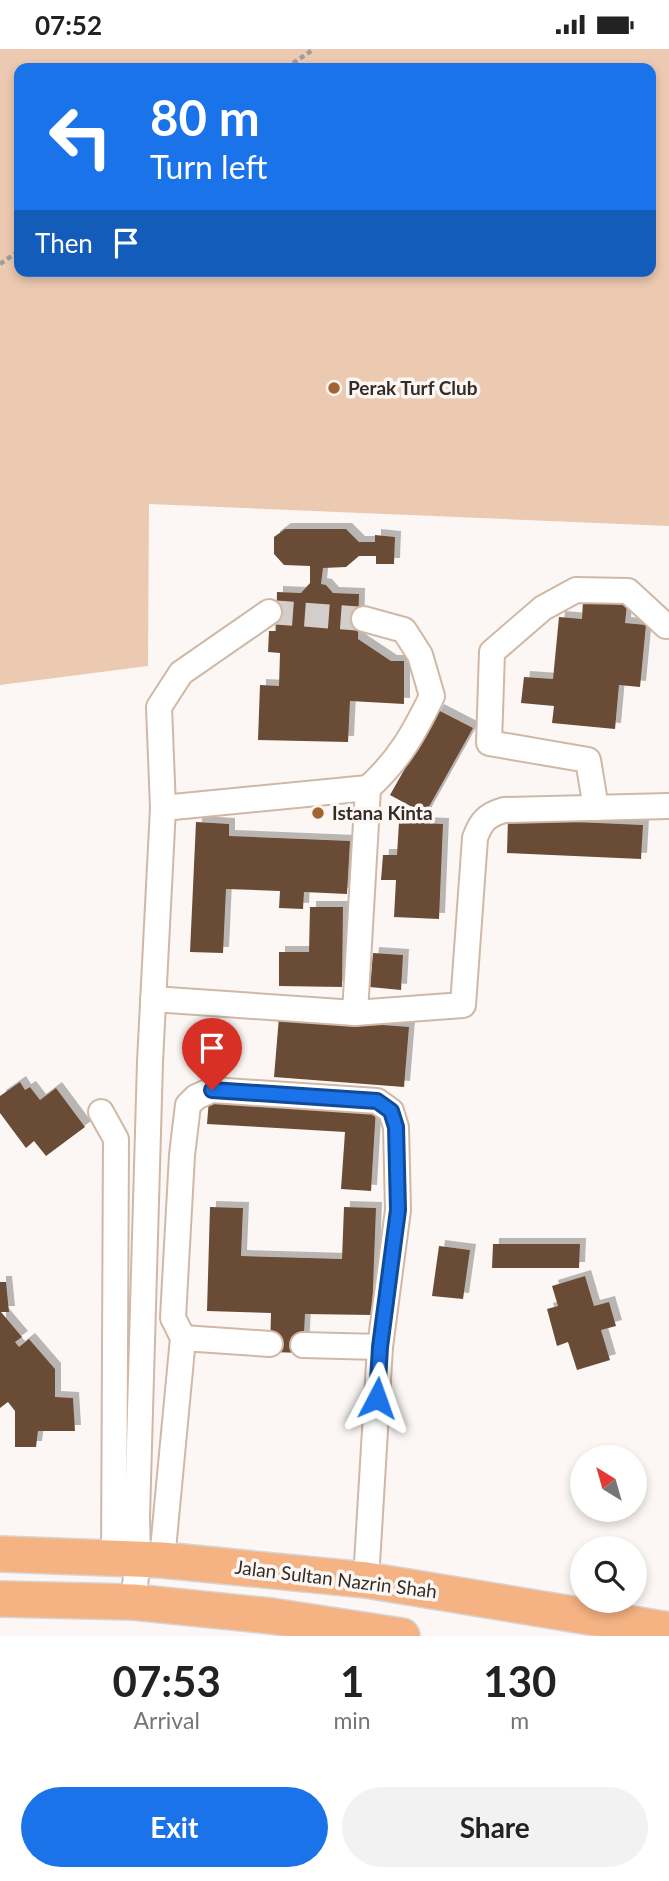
<!DOCTYPE html>
<html lang="en">
<head>
<meta charset="utf-8">
<style>
  :root { --surface:#fff; --page:#f2f2f2; --text:#222; --muted:#767676; --accent:#1a73e8 }
  body { margin:0; font-family:Lato,sans-serif; background:var(--page); color:var(--text); height:100vh; display:flex; flex-direction:column; font-size:26px; white-space:nowrap }
  * { box-sizing:border-box; margin:0 }
  p { font-size:23px; color:var(--muted) }
  .icon { flex:none; width:38px; height:38px; fill:none; stroke:currentColor; stroke-width:2; stroke-linecap:round; stroke-linejoin:round }
  .map { position:relative; height:1587px; overflow:hidden }
  .sheet { display:flex; flex-direction:column; background:var(--surface); flex:1 }
  .sheet>* { flex:none }
  .hud { position:absolute; left:14px; top:14px; width:642px; height:214px; border-radius:14px; box-shadow:0 4px 10px #0003; background:#1a73e8; color:#fff; overflow:hidden }
  .needle { width:46px; rotate:323deg }
  .tools { position:absolute; left:570px; top:1396px; display:grid; gap:14px }
  .tools a { display:grid; place-items:center; width:77px; height:77px; border-radius:50%; background:var(--surface); box-shadow:0 4px 10px #0003; font-size:35px }
  .pin { position:absolute; display:grid; place-items:center; width:60px; height:60px; color:#fff; margin:-72px -30px; border-radius:50% 50% 50% 0; rotate:-45deg; box-shadow:0 0 7px #0007 }
  .pin .icon { rotate:45deg }
  .me { position:absolute; width:77px; margin:-38px; rotate:4deg; stroke-linejoin:round; filter:drop-shadow(0 0 5px #0008) }
  .turn { display:flex; align-items:center; gap:24px; height:147px; padding:0 21px; font-size:32px }
  .turn .icon { width:91px; height:91px; stroke-width:2.5 }
  .turn b { display:block; font-size:49px; line-height:60px }
  .then { display:flex; align-items:center; height:66px; padding:0 21px; background:#0003; gap:14px; font-size:26px }
  .eta { display:flex; justify-content:space-evenly; align-items:center; height:119px; text-align:center }
  .eta b { font-size:42px; font-weight:700; line-height:49px }
  .button { display:flex; gap:14px; margin-top:auto; padding:14px 21px }
  .button a { flex:1; height:80px; border-radius:42px; background:var(--accent); color:#fff; font-size:28px; font-weight:700; line-height:80px; text-align:center }
  .button a+a { background:var(--page); color:var(--text) }
  .status { display:flex; justify-content:space-between; align-items:center; height:49px; padding:0 35px; background:var(--surface); direction:ltr }
  .status svg { height:19px; fill:currentColor }
  .map>svg:first-child { display:block }
  .green { fill:#ecc9b1; fill-rule:evenodd }
  .building { fill:#6b4c36; filter:url(#shadow) }
  .lines { fill:none; stroke-linecap:round; stroke-linejoin:round }
  .minor-tunnel { stroke:#d4cecb; stroke-width:24; stroke-dasharray:24 12; stroke-linecap:butt }
  .minor-casing { stroke:#d0b8a7; stroke-width:28 }
  .highway-casing { stroke:#d7d5d4; stroke-width:38 }
  .path { stroke:#a39c98; stroke-width:4.5; stroke-dasharray:5 3.5; stroke-linecap:butt }
  .minor { stroke:#fff; stroke-width:24 }
  .highway { stroke:#f5b282; stroke-width:35 }
  .route-casing { stroke:#114b97; stroke-width:18 }
  .route { stroke:#1a73e8; stroke-width:12 }
  .poi-dot { fill:#a5632f; stroke:#fcf7f4; stroke-width:2.5 }
  .labels { text-anchor:middle; stroke-width:7; stroke-linejoin:round; paint-order:stroke }
  .poi-label { font-size:19px; font-weight:bold; fill:#352c26; stroke:#fcf7f4; text-anchor:start }
  .street-label { font-size:19px; fill:#352c26; stroke:#fcf7f4 }
</style>
</head>
<body>
<div class="status"><b>07:52</b><svg viewBox="0 0 49 12"><path d="M0 12V9h3v3zM5 12V6h3v6zM10 12V3h3v9zM15 12V0h3v12zM26 1h20v11H26zM47 4h2v5h-2z"/></svg></div>
<div class="map">
<svg width="669" height="1587" viewBox="0 0 669 1587">
  <defs>
    <filter id="shadow"><feDropShadow dx="6" dy="-6" stdDeviation="0" flood-color="#0004"/></filter>
  </defs>
  <rect width="100%" height="100%" fill="#fcf7f4"/>
  <path class="green" d="M0,0H669V477L149,455L148,617L0,636ZM651,19V222H19V19Z"/>
  <g class="building">
    <path d="M285,480H346L359,493H375V486L395,488L394,515H376V507H359L346,518L323,519L321,535L326,536L333,544L359,545L358,590L391,612H404V655L350,652L348,693L258,691L260,636L279,637L280,604L268,603L269,582H276L277,543L301,544L310,534V517L284,516L274,505V488Z"/>
    <path d="M583,552L627,556L625,574L646,576L640,638L619,636L615,680L552,674L554,657L521,654L524,628L553,630L559,568L582,570Z"/>
    <path d="M438,661L473,679L425,765L390,746Z"/>
    <path d="M508,770L643,776L641,810L507,804Z"/>
    <path d="M196,773L229,775V787L350,792L347,845L304,843L303,860L279,859L280,842L226,840L223,904L190,903Z"/>
    <path d="M399,773L443,775L439,870L394,868L396,831H381L383,806H397Z"/>
    <path d="M310,858H343L342,938L279,937V903H309Z"/>
    <path d="M373,904L403,906L401,941L370,938Z"/>
    <path d="M279,968L409,978L404,1038L274,1028Z"/>
    <path d="M20,1033L25,1041L30,1038L40,1051L56,1039L85,1078L46,1107L34,1092L26,1099L0,1064V1047Z"/>
    <path d="M209,1050L376,1059L371,1142L341,1140L345,1083L207,1075Z"/>
    <path d="M210,1158L243,1159L241,1207L342,1210L344,1158L376,1159L372,1266L305,1265L303,1304L270,1303L271,1264L207,1262Z"/>
    <path d="M493,1195H580L579,1219H492Z"/>
    <path d="M439,1197L470,1201L463,1250L432,1247Z"/>
    <path d="M585,1227L594,1257L609,1253L616,1277L601,1281L610,1311L577,1321L568,1293L557,1297L547,1260L558,1257L552,1237Z"/>
    <path d="M0,1233H6L9,1263H1L22,1288L15,1293L19,1298L29,1290L55,1320V1348L73,1349L75,1382H38L36,1398H15V1362L8,1353L0,1359Z"/>
  </g>
  <g class="lines">
    <path class="minor-tunnel" d="M269,563L364,570"/>
    <g class="minor-casing">
      <g id="minor">
        <path d="M163,759L368,739"/>
        <path d="M596,759L588,711L489,694L492,603L543,559L576,541L628,542L666,577"/>
        <path d="M153,950L355,964L463,956L475,789C481,772 487,766 504,761L669,757"/>
        <path d="M355,964L368,739C399,711 414,684 432,647L420,606L404,581L364,570"/>
        <path d="M101,1063L116,1090L114,1510"/>
        <path d="M183,1289L173,1269L182,1106L188,1056L196,1048L212,1041L377,1052L391,1062L396,1078L398,1161L380,1298L366,1531"/>
        <path d="M303,1296L380,1298"/>
        <path d="M162,1511L183,1289L270,1295"/>
        <path d="M133,1553L138,1511L137,1467L150,1013L163,759L159,658L181,624L269,563"/>
      </g>
    </g>
    <g class="highway-casing">
      <g id="highway">
        <path d="M0,1505L162,1511L366,1531L669,1581"/>
        <path d="M0,1550L133,1553L271,1567L402,1587"/>
      </g>
    </g>
    <g class="path">
      <path d="M286,19L314,0"/>
      <path d="M0,215L19,202"/>
    </g>
    <use href="#minor" class="minor"/>
    <use href="#highway" class="highway"/>
  </g>
  <g class="lines">
    <g class="route-casing">
      <path id="route" d="M212,1041L377,1052L391,1062L396,1078L398,1161L380,1298L377,1349"/>
    </g>
    <use href="#route" class="route"/>
  </g>
  <g class="poi-dot">
    <circle cx="334" cy="339" r="7"/>
    <circle cx="318" cy="764" r="7"/>
  </g>
  <g class="labels">
    <g class="poi-label">
      <text x="348" y="346">Perak Turf Club</text>
      <text x="332" y="771">Istana Kinta</text>
    </g>
    <g class="street-label">
      <text transform="translate(336 1530) rotate(7)" y="7">Jalan Sultan Nazrin Shah</text>
    </g>
  </g>
</svg>
<div class="tools">
<a><svg class="needle" viewBox="-14 -14 28 28"><path d="M0-13l5 13h-10z" fill="#e53935"/><path d="M0 13l5-13h-10z" fill="#767676"/></svg></a>
<a><svg class="icon" aria-label="search" viewBox="0 0 24 24"><circle cx="10" cy="10" r="6"/><path d="M15 15l6 6"/></svg></a>
</div>
<div class="pin" style="left:212px;top:1041px;background:#d93025"><svg class="icon" aria-label="arrive" viewBox="0 0 24 24"><path d="M6 21V4h12l-3 4 3 4H6"/></svg></div>
<svg class="me" style="left:377px;top:1349px" viewBox="-20 -20 40 40"><path d="M0-17L14 15 0 8-14 15z" fill="#1a73e8" stroke="#fff" stroke-width="4"/></svg>
<div class="hud">
<div class="turn"><svg class="icon" aria-label="left" viewBox="0 0 24 24"><path d="M17 20v-9H6M10 6l-5 5 5 5"/></svg><div><b>80 m</b>Turn left</div></div>
<div class="then">Then<svg class="icon" aria-label="arrive" viewBox="0 0 24 24"><path d="M6 21V4h12l-3 4 3 4H6"/></svg></div>
</div>
</div>
<section class="sheet">
<div class="eta">
<div><b>07:53</b><p>Arrival</p></div>
<div><b>1</b><p>min</p></div>
<div><b>130</b><p>m</p></div>
</div>
<div class="button"><a>Exit</a><a>Share</a></div>
</section>
</body>
</html>
